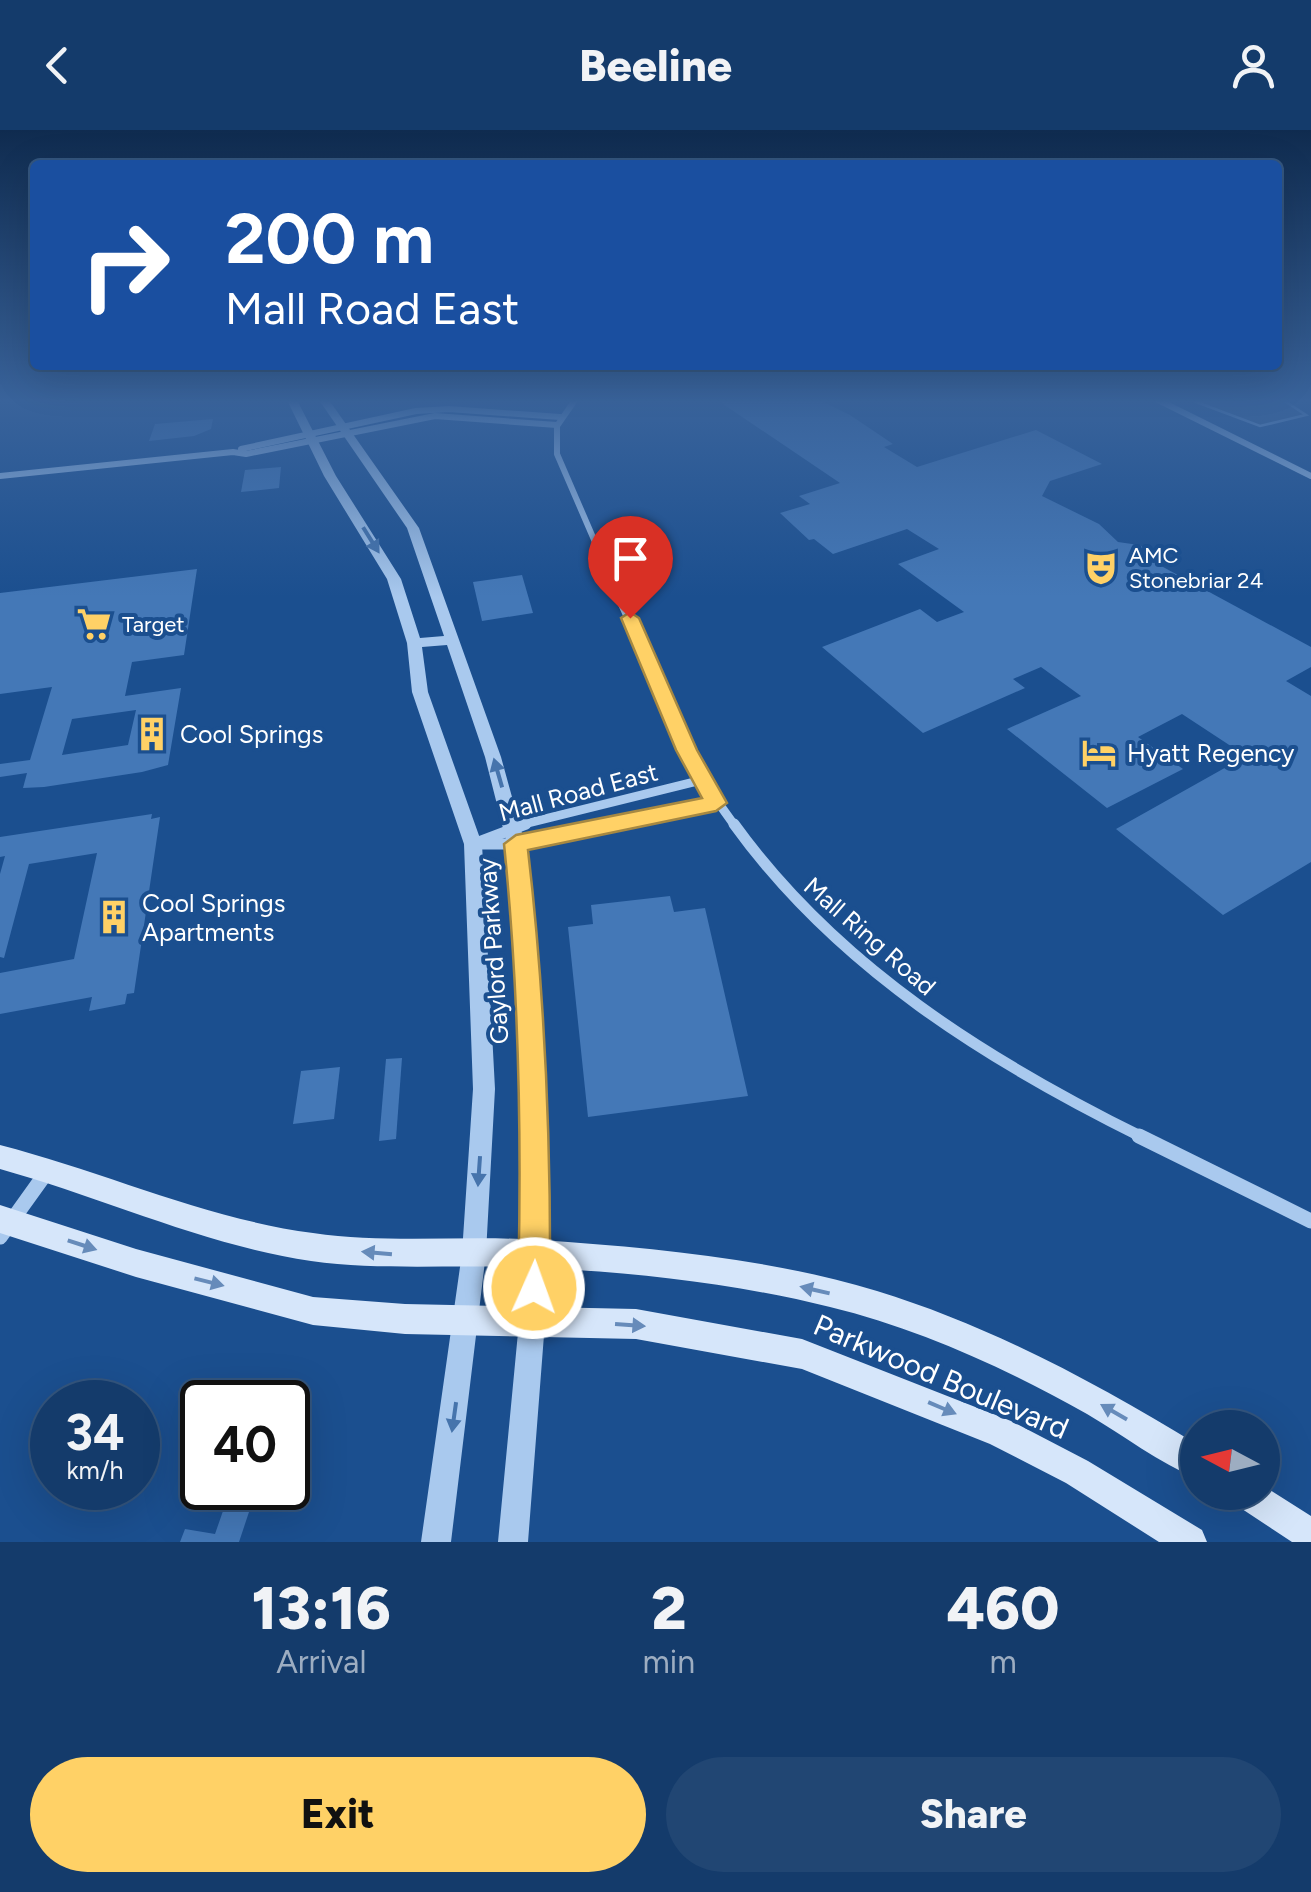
<!DOCTYPE html>
<html lang="en">
<head>
<meta charset="utf-8">
<style>
  :root { --surface:#143b6b; --page:#214673; --text:#f1f3f6; --muted:#9dadc1; --line:#33557e; --accent:#ffd166 }
  body { margin:0; font-family:Figtree,sans-serif; background:var(--page); color:var(--text); height:100vh; display:flex; flex-direction:column; font-size:38px; white-space:nowrap }
  * { box-sizing:border-box; margin:0 }
  p { font-size:32px; color:var(--muted) }
  .icon { flex:none; width:55px; height:55px; fill:none; stroke:currentColor; stroke-width:2; stroke-linecap:round; stroke-linejoin:round }
  .map { position:relative; height:1412px; overflow:hidden }
  .panel { display:flex; flex-direction:column; background:var(--surface); flex:1 }
  .panel>* { flex:none }
  .guide { position:absolute; left:30px; top:30px; width:1252px; height:210px; border-radius:10px; box-shadow:0 10px 40px #0002,0 0 0 2px var(--line); background:#1a4fa0; color:#fff; overflow:hidden }
  .needle { width:65px; rotate:277deg }
  .controls { position:absolute; left:1180px; top:1280px; display:grid; gap:20px }
  .controls a { display:grid; place-items:center; width:100px; height:100px; border-radius:50%; background:var(--surface); box-shadow:0 10px 40px #0002,0 0 0 2px var(--line); font-size:50px }
  .speed { position:absolute; left:30px; top:1250px; display:flex; gap:20px; font-size:50px; font-weight:700; text-align:center }
  .speed>* { display:grid; place-content:center; width:130px; height:130px; border-radius:50%; background:var(--surface); box-shadow:0 10px 40px #0002,0 0 0 2px var(--line); line-height:1 }
  .speed small { font-size:25px; font-weight:400 }
  .speed .limit { border:5px solid #111; border-radius:15px; background:#fff; color:#111 }
  .pin { position:absolute; display:grid; place-items:center; width:85px; height:85px; color:#fff; margin:-102px -42px; border-radius:50% 50% 50% 0; rotate:-45deg; box-shadow:0 0 10px #0007 }
  .pin .icon { rotate:45deg }
  .me { position:absolute; width:110px; margin:-55px; rotate:2deg; stroke-linejoin:round; filter:drop-shadow(0 0 8px #0008) }
  .turn { display:flex; align-items:center; gap:35px; height:210px; padding:0 30px; font-size:45px }
  .turn .icon { width:130px; height:130px; stroke-width:2.5 }
  .turn b { display:block; font-size:70px; line-height:85px }
  .eta { display:flex; justify-content:space-evenly; align-items:center; height:170px; text-align:center }
  .eta b { font-size:60px; font-weight:800; line-height:70px }
  .action { display:flex; gap:20px; margin-top:auto; padding:20px 30px }
  .action a { flex:1; height:115px; border-radius:60px; background:var(--accent); color:#111; font-size:40px; font-weight:800; line-height:115px; text-align:center }
  .action a+a { background:var(--page); color:var(--text) }
  header { display:flex; justify-content:space-between; align-items:center; height:130px; padding:0 30px; background:var(--surface); font-size:45px; font-weight:800 }
  .map>svg:first-child { display:block }
  .water { fill:#3c6290; stroke:#9cc4f0; stroke-width:2.5 }
  .building { fill:#4478b7; fill-rule:evenodd }
  .lines { fill:none; stroke-linecap:round; stroke-linejoin:round }
  .minor-far3 { stroke:#a9c9ee; stroke-width:6 }
  .minor-far2 { stroke:#a9c9ee; stroke-width:9 }
  .minor-far1 { stroke:#a9c9ee; stroke-width:11 }
  .minor { stroke:#a9c9ee; stroke-width:15 }
  .tertiary { fill:#a9c9ee; fill-rule:evenodd }
  .secondary { fill:#d6e6fa; fill-rule:evenodd }
  .oneway { fill:#4674ac }
  .oneway2 { fill:#668bba }
  .route { fill:#ffd166; stroke:#a68842; stroke-width:2.5 }
  .labels { text-anchor:middle; stroke-width:8; stroke-linejoin:round; paint-order:stroke }
  .far-poi-label { font-size:22px; fill:#fff; stroke:#1b4f8f; text-anchor:start }
  .poi-label { font-size:25px; fill:#fff; stroke:#1b4f8f; text-anchor:start }
  .street-label { font-size:25px; fill:#fff; stroke:#1b4f8f }
  .near-street-label { font-size:30px; fill:#fff; stroke:#1b4f8f }
</style>
</head>
<body>
<header><svg class="icon" aria-label="back" viewBox="0 0 24 24"><path d="M15 5l-7 7 7 7"/></svg>Beeline<svg class="icon" aria-label="person" viewBox="0 0 24 24"><circle cx="12" cy="8" r="4"/><path d="M4 21q1-7 8-7t8 7"/></svg></header>
<div class="map">
<svg width="1311" height="1412" viewBox="0 0 1311 1412">
  <rect width="100%" height="100%" fill="#1b4f8f"/>
  <path class="water" d="M1191,270H1283L1306,285L1260,296Z"/>
  <g class="building">
    <path d="M717,270H819L850,285L893,314L884,317L917,337L1036,300L1102,334L1050,351L1042,366L1099,394L1118,412L1139,415L1155,424L1152,431L1311,517V537L1286,551L1311,566V732L1223,785L1116,699L1246,626L1182,584L1138,607L1183,639L1107,678L1007,599L1081,566L1041,537L1013,549L1025,558L923,603L822,517L920,479L937,492L964,482L898,434L939,419L907,399L833,424L814,409L809,410L780,383L810,374L799,366L840,353Z"/>
    <path d="M213,289L211,299L194,306L149,311L155,294Z"/>
    <path d="M281,337L279,358L241,362L245,340Z"/>
    <path d="M197,439L184,525L132,532L125,566L181,558L168,635L142,642L44,657L23,658L27,643L0,647V634L30,630L52,557L0,564V463ZM136,580L128,615L62,625L72,589Z"/>
    <path d="M522,445L533,483L482,491L473,452Z"/>
    <path d="M152,684L151,689L160,687L134,863L127,864L125,874L89,881L92,867L0,884V843L74,829L97,723L29,734L4,828L0,827V744L5,726L0,727V707Z"/>
    <path d="M670,766L674,782L705,778L748,966L588,987L568,797L593,794L591,775Z"/>
    <path d="M402,928L396,1009L379,1011L386,929Z"/>
    <path d="M340,937L334,989L293,994L301,941Z"/>
    <path d="M231,1358H257L239,1412H180L185,1399L215,1404Z"/>
  </g>
  <g class="lines">
    <g class="minor-far3">
      <path d="M575,270L557,296V324L614,456"/>
      <path d="M1158,270L1311,346"/>
      <path d="M241,319L416,281L449,279L560,287"/>
      <path d="M0,346L233,322L246,324L435,286L557,295"/>
    </g>
    <g class="minor-far2">
      <path d="M613,453L702,650L735,696"/>
      <path d="M516,696L702,650"/>
      <path d="M603,696L716,673"/>
    </g>
    <g class="minor-far1">
      <path d="M734,694C837,837 988,931 1144,1008"/>
      <path d="M479,712L526,694"/>
      <path d="M473,714H516L615,694"/>
    </g>
    <g class="minor">
      <path d="M1139,1006L1311,1091"/>
      <path d="M0,1107L46,1043"/>
    </g>
    <path class="tertiary" d="M287,270H297L336,346L401,449L420,508L444,506L407,398L319,270H329L419,398L501,627L525,714L536,808L548,1038L545,1192L528,1412H498L519,1192L524,1038L516,808L507,714L485,627L447,515L422,517L428,562L482,714L495,959L486,1123L451,1412H421L462,1123L473,959L464,714L412,562L407,513L387,449L324,346Z"/>
    <g class="secondary">
      <path d="M0,1015C105,1042 206,1089 313,1103C389,1114 465,1105 540,1110C653,1118 768,1128 877,1161C991,1196 1096,1253 1198,1315V1349C1159,1333 1123,1305 1087,1284C1005,1238 920,1199 830,1177C725,1151 615,1140 508,1137C442,1135 376,1140 311,1131C204,1115 104,1068 0,1039Z"/>
      <path d="M0,1075L136,1119L313,1167L405,1174L636,1179L802,1209L1011,1291L1088,1331L1202,1400L1207,1412H1159L1066,1353L990,1314L802,1239L636,1209L405,1204L313,1195L136,1147L0,1103Z"/>
      <path d="M1262,1355L1311,1386V1412H1292L1233,1373L1228,1362H1262Z"/>
    </g>
  </g>
  <defs><path id="oneway-solid" d="M-6-.8H1V-3.2L6.5 0L1 3.2V.8H-6Z" transform="scale(2.5)"/></defs>
  <g class="oneway">
    <use href="#oneway-solid" transform="translate(371 410) rotate(58)"/>
    <use href="#oneway-solid" transform="translate(498 643) rotate(-106)"/>
    <use href="#oneway-solid" transform="translate(479 1041) rotate(94)"/>
    <use href="#oneway-solid" transform="translate(454 1287) rotate(98)"/>
  </g>
  <g class="oneway2">
    <use href="#oneway-solid" transform="translate(82 1115) rotate(18)"/>
    <use href="#oneway-solid" transform="translate(377 1123) rotate(-175)"/>
    <use href="#oneway-solid" transform="translate(209 1152) rotate(14)"/>
    <use href="#oneway-solid" transform="translate(815 1160) rotate(-167)"/>
    <use href="#oneway-solid" transform="translate(630 1195) rotate(4)"/>
    <use href="#oneway-solid" transform="translate(942 1278) rotate(23)"/>
    <use href="#oneway-solid" transform="translate(1114 1282) rotate(-150)"/>
  </g>
  <linearGradient id="sky" x2="0" y2="1"><stop stop-color="#0f2b4f"/><stop offset="0.58" stop-color="#39639b"/><stop offset="1" stop-color="#39639b" stop-opacity="0"/></linearGradient>
  <rect width="1311" height="467" fill="url(#sky)"/>
  <path class="route" d="M630,482L639,488L697,620L727,673L716,681L528,720C545,865 551,1011 550,1158L545,1169L534,1174L522,1169L518,1158C522,1009 519,861 504,714L516,705L702,668L676,620L621,488Z"/>
  <defs>
    <g id="theatre-bare" transform="scale(2.7)"><path d="M-5-5.5Q0-4 5-5.5V0Q5 5 0 6Q-5 5-5 0ZM-3.3-2.5H-1v1.5H-3.3ZM1-2.5H3.3v1.5H1ZM-2.8 1Q0 5.5 2.8 1Z" fill="#ffd166" stroke="#1b4f8f" stroke-width="2.5" paint-order="stroke"/></g>
    <g id="supermarket-bare" transform="scale(2.7)"><path d="M-6-5.5h2.5l.6 2H6L4.5 2H-2.5L-4.4-4H-6ZM-1.5 3.2a1.3 1.3 0 1 0 .1 0ZM3 3.2a1.3 1.3 0 1 0 .1 0Z" fill="#ffd166" stroke="#1b4f8f" stroke-width="2.5" paint-order="stroke"/></g>
    <g id="building-bare" transform="scale(2.7)"><path d="M-4-6H4V6H1V3H-1V6H-4ZM-2.5-4.3h1.7v1.8h-1.7ZM.8-4.3h1.7v1.8H.8ZM-2.5-1h1.7V.8h-1.7ZM.8-1h1.7V.8H.8Z" fill="#ffd166" stroke="#1b4f8f" stroke-width="2.5" paint-order="stroke"/></g>
    <g id="hotel-bare" transform="scale(2.7)"><path d="M-6-4.5h1.5V1H6V5H4.5V3h-9V5H-6ZM-4 0a1.8 1.8 0 1 1 3.6 0ZM.5 0V-2.5h3Q6-2.5 6 0Z" fill="#ffd166" stroke="#1b4f8f" stroke-width="2.5" paint-order="stroke"/></g>
  </defs>
  <g fill-rule="evenodd">
    <use href="#theatre-bare" x="1101" y="438"/>
    <use href="#supermarket-bare" x="94" y="494"/>
    <use href="#building-bare" x="152" y="604"/>
    <use href="#hotel-bare" x="1099" y="623"/>
    <use href="#building-bare" x="114" y="787"/>
  </g>
  <g class="labels">
    <g class="far-poi-label">
      <text x="1129" y="433">AMC<tspan x="1129" dy="25">Stonebriar 24</tspan></text>
      <text x="122" y="502">Target</text>
    </g>
    <g class="poi-label">
      <text x="180" y="613">Cool Springs</text>
      <text x="1127" y="632">Hyatt Regency</text>
      <text x="142" y="782">Cool Springs<tspan x="142" dy="29">Apartments</tspan></text>
    </g>
    <g class="street-label">
      <text transform="translate(578 662) rotate(-15)" y="9">Mall Road East</text>
      <text transform="translate(870 806) rotate(41)" y="9">Mall Ring Road</text>
      <text transform="translate(493 821) rotate(-94)" y="9">Gaylord Parkway</text>
    </g>
    <g class="near-street-label">
      <text transform="translate(941 1247) rotate(23)" y="10">Parkwood Boulevard</text>
    </g>
  </g>
</svg>
<div class="controls">
<a><svg class="needle" viewBox="-14 -14 28 28"><path d="M0-13l5 13h-10z" fill="#e53935"/><path d="M0 13l5-13h-10z" fill="#9dadc1"/></svg></a>
</div>
<div class="speed"><div>34<small>km/h</small></div><div class="limit">40</div></div>
<div class="pin" style="left:630px;top:488px;background:#d93025"><svg class="icon" aria-label="arrive" viewBox="0 0 24 24"><path d="M6 21V4h12l-3 4 3 4H6"/></svg></div>
<svg class="me" style="left:534px;top:1158px" viewBox="-20 -20 40 40"><circle r="17" fill="#ffd166" stroke="#fff" stroke-width="3"/><path d="M0-11L8 9 0 5-8 9z" fill="#fff"/></svg>
<div class="guide">
<div class="turn"><svg class="icon" aria-label="right" viewBox="0 0 24 24"><path d="M7 20v-9h11M14 6l5 5-5 5"/></svg><div><b>200 m</b>Mall Road East</div></div>
</div>
</div>
<section class="panel">
<div class="eta">
<div><b>13:16</b><p>Arrival</p></div>
<div><b>2</b><p>min</p></div>
<div><b>460</b><p>m</p></div>
</div>
<div class="action"><a>Exit</a><a>Share</a></div>
</section>
</body>
</html>
